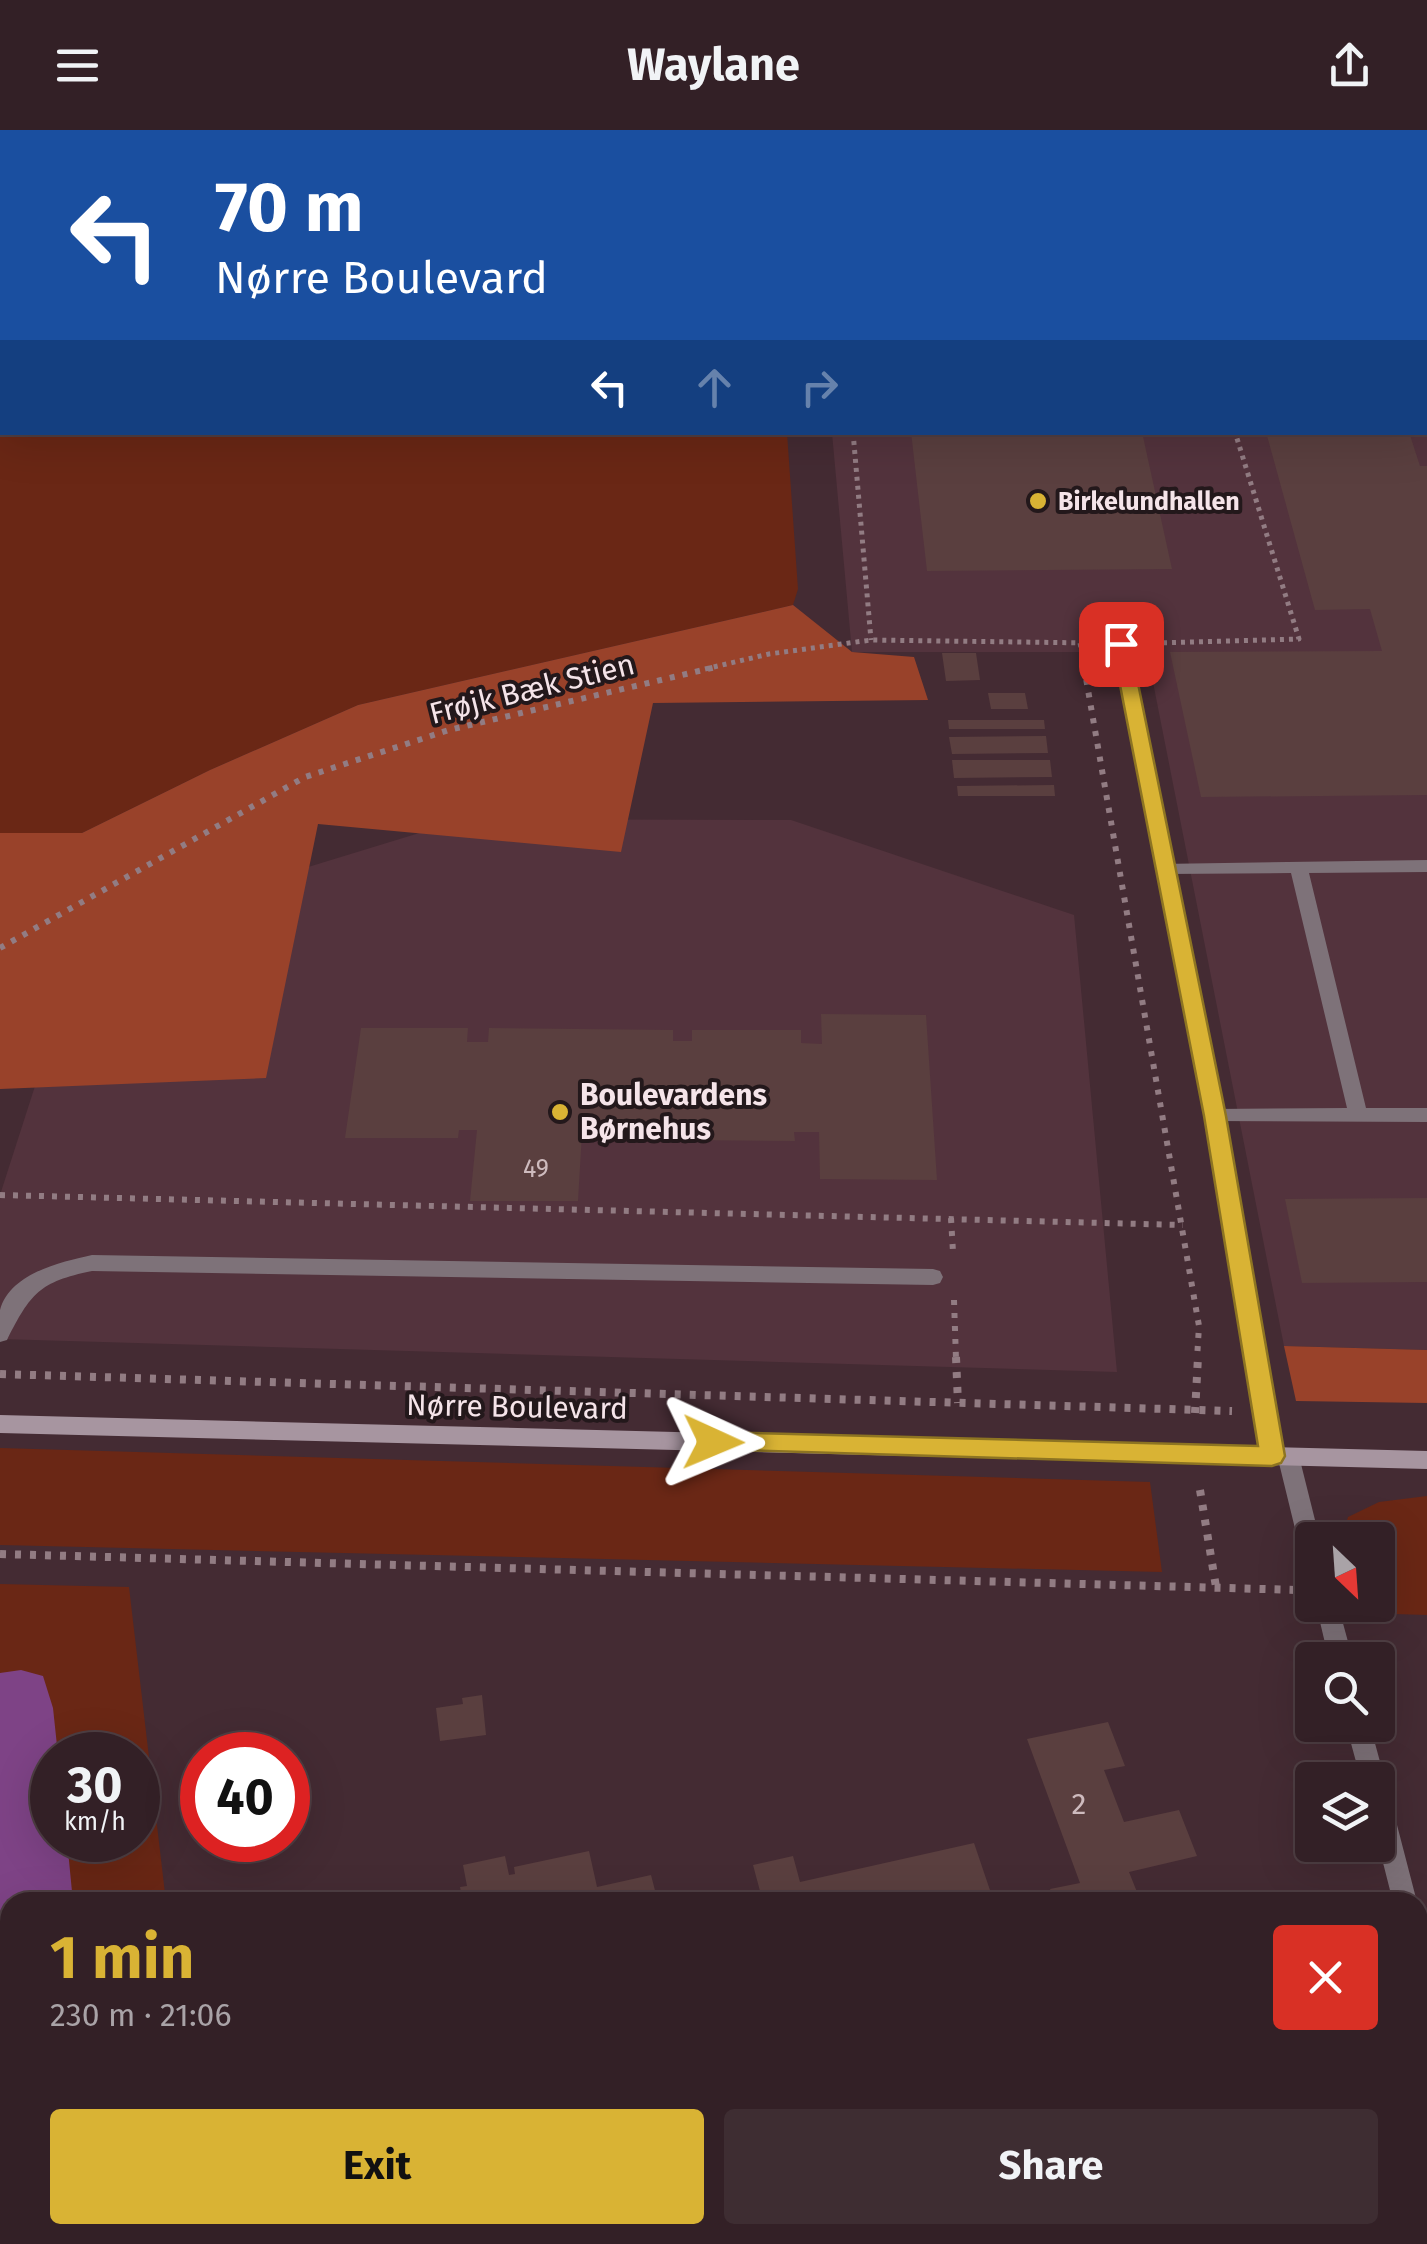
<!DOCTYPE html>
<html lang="en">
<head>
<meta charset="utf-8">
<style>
  :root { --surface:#332026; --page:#3e2d32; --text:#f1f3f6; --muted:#a9a3a7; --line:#4e3e43; --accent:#d9b334 }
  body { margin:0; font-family:"Fira Sans",sans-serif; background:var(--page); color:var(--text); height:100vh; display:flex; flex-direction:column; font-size:38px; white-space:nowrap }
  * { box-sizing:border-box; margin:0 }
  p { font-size:32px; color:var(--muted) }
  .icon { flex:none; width:55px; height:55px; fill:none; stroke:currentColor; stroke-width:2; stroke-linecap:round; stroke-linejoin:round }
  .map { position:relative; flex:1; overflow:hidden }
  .drawer { position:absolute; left:0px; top:1762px; width:1428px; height:352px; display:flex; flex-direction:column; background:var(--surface); border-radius:30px 30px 0 0; box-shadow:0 10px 40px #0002,0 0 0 2px var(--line) }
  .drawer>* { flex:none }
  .guide { position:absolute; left:0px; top:0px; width:1428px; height:305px; box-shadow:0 10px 40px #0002,0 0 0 2px var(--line); background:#1a4fa0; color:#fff; overflow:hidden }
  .needle { width:65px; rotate:155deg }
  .fabs { position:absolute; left:1295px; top:1392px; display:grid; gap:20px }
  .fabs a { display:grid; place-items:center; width:100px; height:100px; border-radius:10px; background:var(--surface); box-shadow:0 10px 40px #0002,0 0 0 2px var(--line); font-size:50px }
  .speed { position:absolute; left:30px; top:1602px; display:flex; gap:20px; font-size:50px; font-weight:700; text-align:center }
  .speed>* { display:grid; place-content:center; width:130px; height:130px; border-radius:50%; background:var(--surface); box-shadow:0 10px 40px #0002,0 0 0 2px var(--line); line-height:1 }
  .speed small { font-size:25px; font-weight:400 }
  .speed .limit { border:15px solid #d22; background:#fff; color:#111 }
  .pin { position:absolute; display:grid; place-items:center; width:85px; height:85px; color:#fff; margin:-42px; border-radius:20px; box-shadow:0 5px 15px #0006 }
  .me { position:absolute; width:110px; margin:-55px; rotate:91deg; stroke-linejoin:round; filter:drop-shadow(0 0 8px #0008) }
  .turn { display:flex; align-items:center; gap:35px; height:210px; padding:0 50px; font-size:45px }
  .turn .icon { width:130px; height:130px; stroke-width:2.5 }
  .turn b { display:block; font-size:70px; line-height:85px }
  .lanes { display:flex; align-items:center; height:95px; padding:0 50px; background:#0003; justify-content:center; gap:50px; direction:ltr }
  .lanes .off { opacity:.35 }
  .round { display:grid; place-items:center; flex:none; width:105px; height:105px; border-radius:10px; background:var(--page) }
  .head { display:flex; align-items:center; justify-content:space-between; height:170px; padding:0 50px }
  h1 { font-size:60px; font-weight:700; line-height:75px; color:var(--accent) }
  .primary-button { display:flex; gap:20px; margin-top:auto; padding:20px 50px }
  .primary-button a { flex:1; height:115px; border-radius:10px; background:var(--accent); color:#111; font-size:40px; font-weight:700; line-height:115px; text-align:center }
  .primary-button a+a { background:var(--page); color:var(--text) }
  header { display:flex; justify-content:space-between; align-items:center; height:130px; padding:0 50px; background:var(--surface); font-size:45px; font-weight:700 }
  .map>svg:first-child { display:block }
  .built { fill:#53333d }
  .green { fill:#6a2715; fill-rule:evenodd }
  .forest { fill:#99422a }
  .water { fill:#7e4386 }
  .building { fill:#5a3f3f }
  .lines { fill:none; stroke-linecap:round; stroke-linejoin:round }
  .path-far2 { stroke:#927c83; stroke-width:5; stroke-dasharray:4 5; stroke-linecap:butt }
  .path-far1 { stroke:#927c83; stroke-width:6; stroke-dasharray:5 8; stroke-linecap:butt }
  .path { stroke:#927c83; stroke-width:8; stroke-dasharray:6 9; stroke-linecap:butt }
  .lane { fill:#7e7279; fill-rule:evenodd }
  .street { fill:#7e7279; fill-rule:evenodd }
  .secondary { fill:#a795a0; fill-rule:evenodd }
  .route { fill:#d9b334; stroke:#8d7422; stroke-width:2.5 }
  .poi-dot { fill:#d9b334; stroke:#23181b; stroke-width:4 }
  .labels { text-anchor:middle; stroke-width:8; stroke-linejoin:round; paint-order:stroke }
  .far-poi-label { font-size:25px; font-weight:bold; fill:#f5e4e9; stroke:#23181b; text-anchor:start }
  .number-label { font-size:25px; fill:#cebbbe }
  .street-label { font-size:30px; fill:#f5e4e9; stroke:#23181b }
  .poi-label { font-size:30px; font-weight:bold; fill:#f5e4e9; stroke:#23181b; text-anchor:start }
  .near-number-label { font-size:30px; fill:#cebbbe }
</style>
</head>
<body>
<header><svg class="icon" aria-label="menu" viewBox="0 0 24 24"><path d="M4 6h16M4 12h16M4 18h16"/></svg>Waylane<svg class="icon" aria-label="share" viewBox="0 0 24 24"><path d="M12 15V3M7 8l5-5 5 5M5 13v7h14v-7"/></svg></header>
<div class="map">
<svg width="1427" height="2114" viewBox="0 0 1427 2114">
  <rect width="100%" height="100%" fill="#442b33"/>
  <g class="built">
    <path d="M970,0H1427V1220L1284,1216L1147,522H852L832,303L1425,302V2Z"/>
    <path d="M465,689L791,690L1074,785L1117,1242L0,1209V1065L53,900L256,753Z"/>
  </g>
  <g class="green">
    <path d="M0,163L2,302L787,303L798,459L793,475L358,575L210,640L82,703H0Z"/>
    <path d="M0,1318L1150,1352L1162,1442L0,1415Z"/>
    <path d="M1427,1366V1485L1362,1483L1359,1475H1378V1410H1341L1348,1387L1379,1372Z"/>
    <path d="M0,1454L129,1457L166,1772H10V2105H206L207,2114H0ZM52,1625H138V1710H52Z"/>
  </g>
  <g class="forest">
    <path d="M793,475L852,522L914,527L928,570L653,573L621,722L318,694L266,948L0,959V703H82L210,640L358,575Z"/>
    <path d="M1284,1216L1427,1220V1273L1296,1271Z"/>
  </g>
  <path class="water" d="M21,1540L43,1546L53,1578L58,1625H52V1710H67L73,1772H10V1887L0,1874V1543Z"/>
  <g class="building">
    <path d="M911,302H1142L1172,439L927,441Z"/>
    <path d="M1266,302H1409L1420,336H1427V665L1201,667L1170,522L1382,521L1370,479L1315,480Z"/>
    <path d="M942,523H976L980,550L946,551Z"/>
    <path d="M988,563H1025L1028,579H991Z"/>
    <path d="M948,590H1044L1045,599H949Z"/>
    <path d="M1046,606L1048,623L952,624L949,607Z"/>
    <path d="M952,630H1050L1052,647L954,648Z"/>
    <path d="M1054,655L1055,666H958L957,656Z"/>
    <path d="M821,884L926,885L937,1050L820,1049L819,1002H794L795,1011L688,1010L689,999H665V1004L582,1003L578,1071H470L477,1000H459L458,1008H345L361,898H468L467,912H488L489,898L673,900V911H692V900H801V913L822,914Z"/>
    <path d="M1427,1068V1152L1302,1153L1285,1069Z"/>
    <path d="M482,1565L486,1605L440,1611L436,1578L463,1574L462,1568Z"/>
    <path d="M1108,1592L1125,1636L1104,1640L1124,1692L1179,1680L1197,1726L1129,1742L1141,1772H1055L1050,1759L1080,1753L1027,1609Z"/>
    <path d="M974,1713L994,1772H763L753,1735L793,1726L800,1752Z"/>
    <path d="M589,1721L597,1757L651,1745L658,1772H463L460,1757L467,1756L463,1735L505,1726L509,1745L515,1744L514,1737Z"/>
    <path d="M896,2105H1035L1038,2114H898Z"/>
    <path d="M1157,2105H1308L1312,2114H1160Z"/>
  </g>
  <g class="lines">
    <g class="path-far2">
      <path d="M853,302L871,510"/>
      <path d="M1080,513L1085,539"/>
      <path d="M1154,513L1299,509L1235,302"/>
      <path d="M705,539L769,524L871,510L1092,513"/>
    </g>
    <g class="path-far1">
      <path d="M1084,537L1199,1196L1197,1229"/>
      <path d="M0,818L305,647L449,600L716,537"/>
      <path d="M0,1065L1183,1095"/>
      <path d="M951,1088L953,1122"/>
      <path d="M954,1170L956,1229"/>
    </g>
    <g class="path">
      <path d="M956,1227L958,1273"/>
      <path d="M0,1244L1232,1281"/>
      <path d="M1195,1283L1198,1227"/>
      <path d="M1200,1360L1216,1457"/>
      <path d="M0,1424L1298,1460"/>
      <path d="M246,2114L279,2105"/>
    </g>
    <g class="lane">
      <path d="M1427,730V742L1309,743L1366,978H1427V992L1208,991L1205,986L1215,979L1347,978L1291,743L1166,744L1157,738L1160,734Z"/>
      <path d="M92,1125L933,1139L940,1141L943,1147L940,1153L933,1155L92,1141C39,1152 31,1163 7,1210L0,1212C0,1203 0,1189 0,1180C10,1143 61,1132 92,1125Z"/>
    </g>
    <g class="street">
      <path d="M231,0H245L246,2H232Z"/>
      <path d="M1121,509L1129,514L1225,986L1283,1319L1296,1320L1299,1326L1320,1410H1312V1432L1304,1430L1301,1423L1279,1333L1265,1332L1262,1326L1205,986L1113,514Z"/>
      <path d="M1316,1475H1338L1353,1530H1329Z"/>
      <path d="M1346,1595H1370L1385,1650L1380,1658L1387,1660L1390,1668L1417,1772H1393L1378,1713V1650H1361Z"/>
      <path d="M1418,1807L1427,1811V1861L1418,1856Z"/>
    </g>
    <g class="secondary">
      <rect x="0" y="56" width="2" height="8"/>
      <path d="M0,1285L1427,1321V1339L0,1303Z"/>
    </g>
  </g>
  <path class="route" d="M1121,508L1130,514L1226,986L1285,1326L1281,1333L1272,1336L704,1319L701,1312L704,1305L713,1302L1258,1316L1204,986L1112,514Z"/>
  <g class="poi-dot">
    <circle cx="1038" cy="371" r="10"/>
    <circle cx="560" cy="982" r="10"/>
  </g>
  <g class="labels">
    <g class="far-poi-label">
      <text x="1058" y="380">Birkelundhallen</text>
    </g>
    <g class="number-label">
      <text x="536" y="1047">49</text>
    </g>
    <g class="street-label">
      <text transform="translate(532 559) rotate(-14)" y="10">Frøjk Bæk Stien</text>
      <text transform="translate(517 1277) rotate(1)" y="10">Nørre Boulevard</text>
    </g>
    <g class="poi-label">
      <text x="580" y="975">Boulevardens<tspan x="580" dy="34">Børnehus</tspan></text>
    </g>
    <g class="near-number-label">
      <text x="1079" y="1684">2</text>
    </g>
  </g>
</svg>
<div class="fabs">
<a><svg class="needle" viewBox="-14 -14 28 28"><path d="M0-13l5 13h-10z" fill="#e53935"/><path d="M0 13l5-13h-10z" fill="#a9a3a7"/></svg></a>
<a><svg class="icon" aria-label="search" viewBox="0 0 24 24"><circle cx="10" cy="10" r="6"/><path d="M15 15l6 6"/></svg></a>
<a><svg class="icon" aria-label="layers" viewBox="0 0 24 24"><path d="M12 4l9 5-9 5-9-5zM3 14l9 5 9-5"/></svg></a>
</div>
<div class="speed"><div>30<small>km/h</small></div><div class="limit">40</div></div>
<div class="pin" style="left:1121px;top:514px;background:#d93025"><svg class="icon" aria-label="arrive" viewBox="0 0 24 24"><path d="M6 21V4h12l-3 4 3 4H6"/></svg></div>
<svg class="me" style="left:713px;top:1312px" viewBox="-20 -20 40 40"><path d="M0-17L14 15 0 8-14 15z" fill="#d9b334" stroke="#fff" stroke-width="4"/></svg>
<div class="guide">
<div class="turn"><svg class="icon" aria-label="left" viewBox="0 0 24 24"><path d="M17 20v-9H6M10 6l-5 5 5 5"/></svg><div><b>70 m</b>Nørre Boulevard</div></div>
<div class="lanes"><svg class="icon" aria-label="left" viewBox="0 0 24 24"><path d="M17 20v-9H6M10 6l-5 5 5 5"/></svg><svg class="icon off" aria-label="ahead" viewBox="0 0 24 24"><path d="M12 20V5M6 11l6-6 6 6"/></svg><svg class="icon off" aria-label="right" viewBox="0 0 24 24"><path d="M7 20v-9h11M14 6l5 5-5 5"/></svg></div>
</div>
<section class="drawer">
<div class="head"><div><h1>1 min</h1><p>230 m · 21:06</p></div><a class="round" style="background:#d93025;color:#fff"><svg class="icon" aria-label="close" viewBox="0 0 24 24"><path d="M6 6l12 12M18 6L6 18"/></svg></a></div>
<div class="primary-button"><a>Exit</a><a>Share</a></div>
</section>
</div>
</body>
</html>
